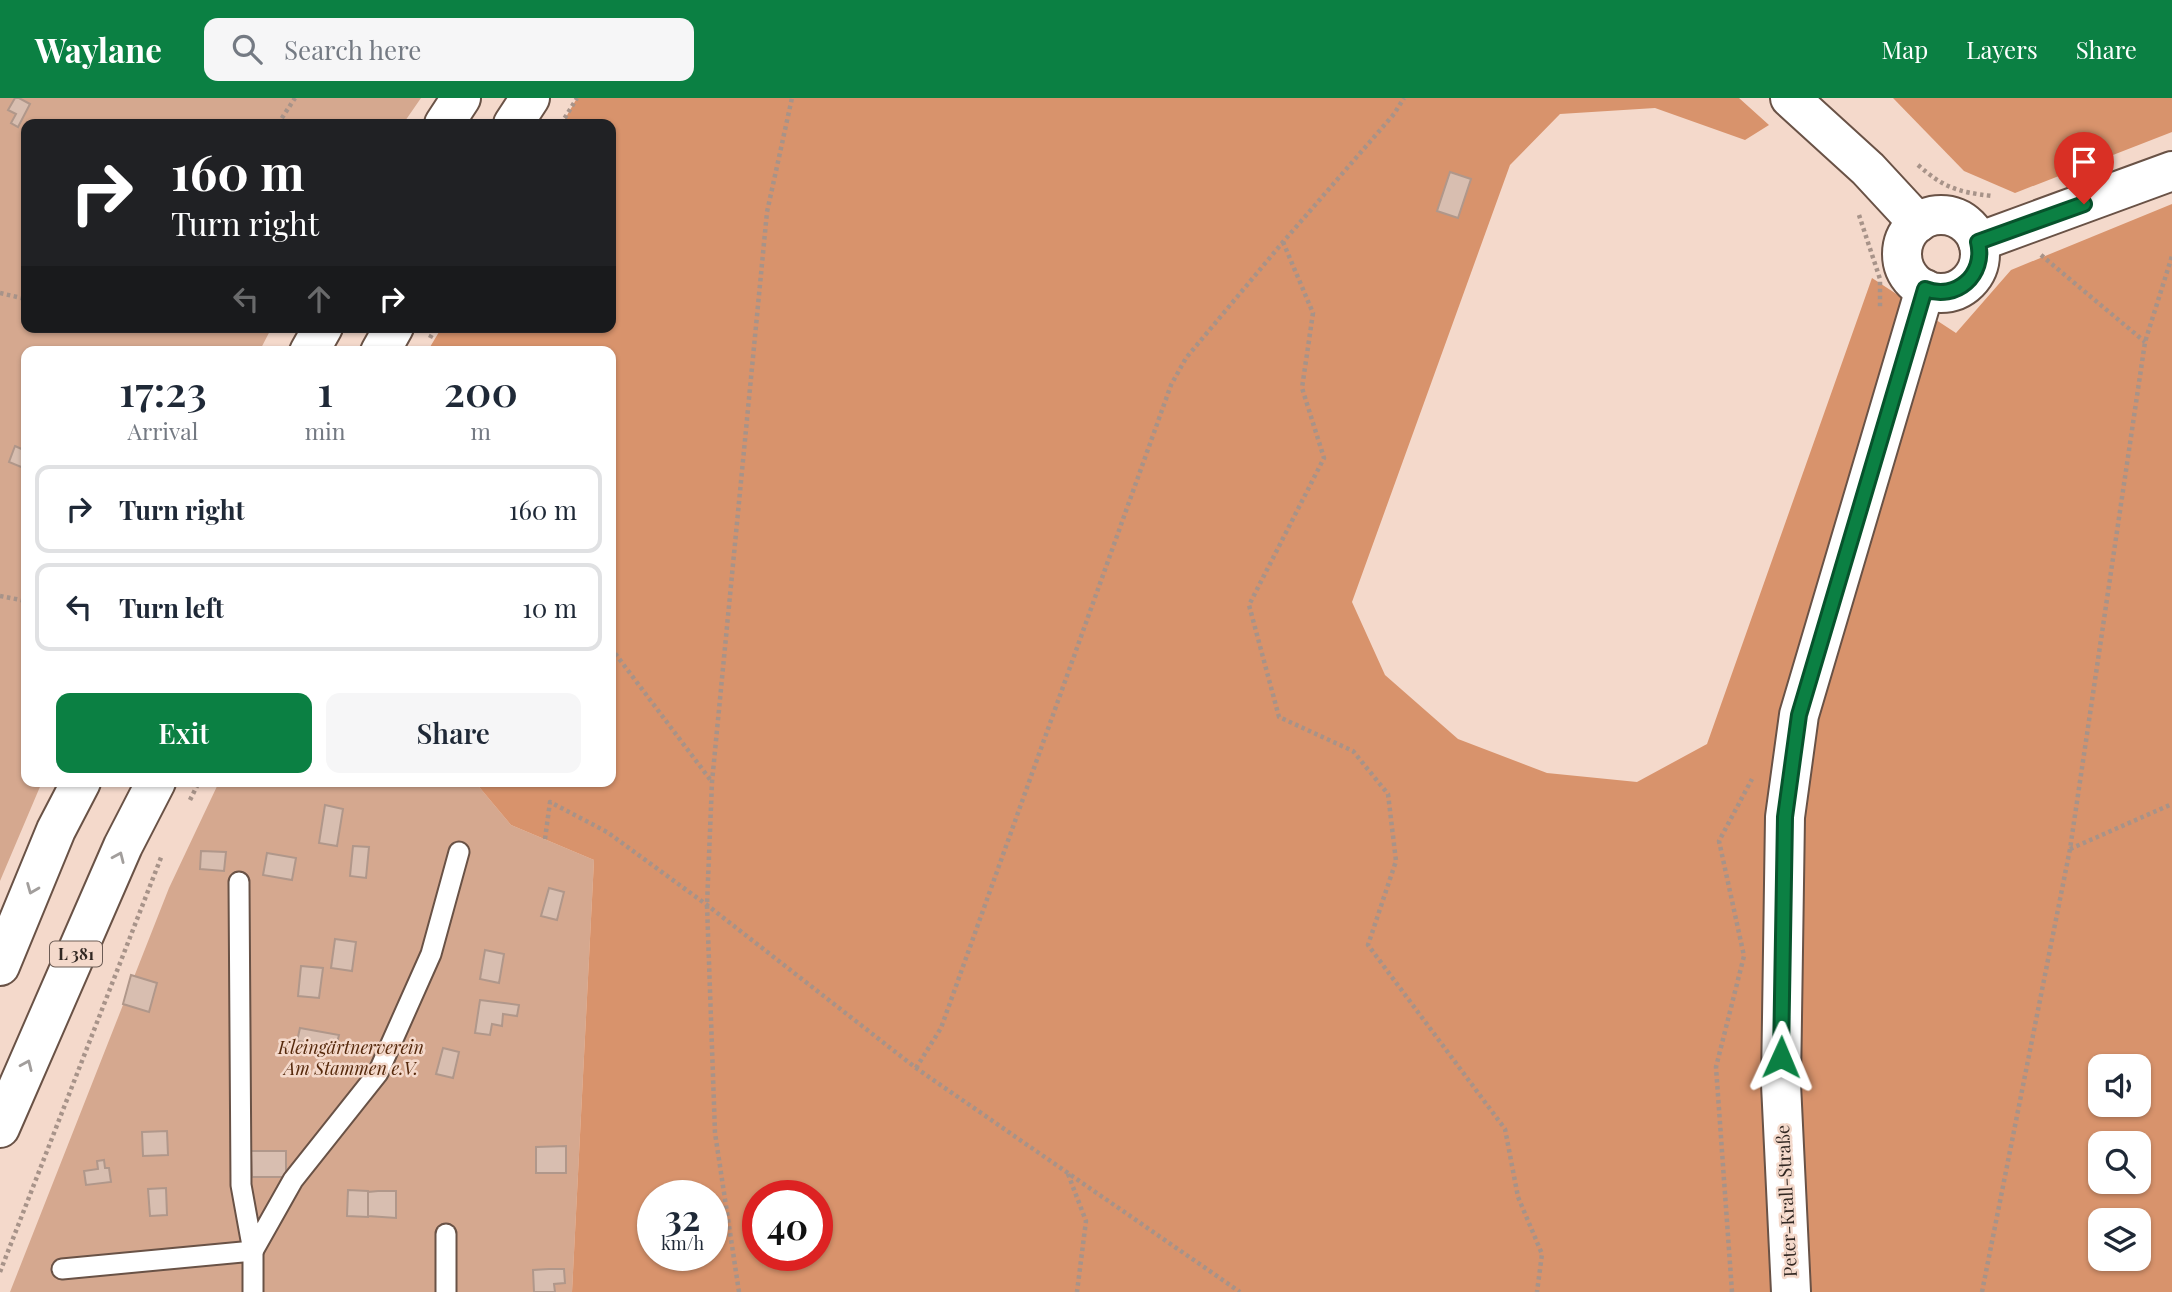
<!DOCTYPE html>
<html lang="en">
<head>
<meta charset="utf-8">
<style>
  :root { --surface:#fff; --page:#f6f6f7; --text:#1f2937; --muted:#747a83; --line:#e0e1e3; --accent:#0b8043 }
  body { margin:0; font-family:"Playfair Display",serif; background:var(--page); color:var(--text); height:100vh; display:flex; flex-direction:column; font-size:26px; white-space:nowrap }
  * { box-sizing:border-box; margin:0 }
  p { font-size:23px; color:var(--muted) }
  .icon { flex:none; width:38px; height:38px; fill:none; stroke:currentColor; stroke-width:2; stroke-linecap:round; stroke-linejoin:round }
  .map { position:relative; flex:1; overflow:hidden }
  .details { position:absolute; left:21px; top:248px; width:595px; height:441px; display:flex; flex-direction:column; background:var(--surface); border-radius:14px; box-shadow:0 2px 5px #0004 }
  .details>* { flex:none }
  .guide { position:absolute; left:21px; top:21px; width:595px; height:214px; border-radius:14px; box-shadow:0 2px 5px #0004; background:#202124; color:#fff; overflow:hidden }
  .tools { position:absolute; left:2088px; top:956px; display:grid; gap:14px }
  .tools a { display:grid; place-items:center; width:63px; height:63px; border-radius:14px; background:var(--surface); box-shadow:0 2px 5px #0004; font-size:35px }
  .speed { position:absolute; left:637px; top:1082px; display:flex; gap:14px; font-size:35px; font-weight:700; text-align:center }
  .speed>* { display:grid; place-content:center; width:91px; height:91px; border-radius:50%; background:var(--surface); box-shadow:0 2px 5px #0004; line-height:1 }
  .speed small { font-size:18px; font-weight:400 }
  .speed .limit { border:10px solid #d22; background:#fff; color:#111 }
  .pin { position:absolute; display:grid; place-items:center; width:60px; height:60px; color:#fff; margin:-72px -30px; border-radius:50% 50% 50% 0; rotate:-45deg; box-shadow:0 0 7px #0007 }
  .pin .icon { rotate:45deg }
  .me { position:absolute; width:77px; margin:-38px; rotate:1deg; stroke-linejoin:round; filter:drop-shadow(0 0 5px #0008) }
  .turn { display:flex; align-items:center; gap:24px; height:147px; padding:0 35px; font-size:32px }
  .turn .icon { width:91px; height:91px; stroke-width:2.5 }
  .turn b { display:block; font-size:49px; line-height:60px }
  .lanes { display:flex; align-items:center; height:66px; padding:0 35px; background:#0003; justify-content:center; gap:35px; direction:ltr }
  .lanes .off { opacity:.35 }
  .eta { display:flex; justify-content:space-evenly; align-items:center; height:119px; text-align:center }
  .eta b { font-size:42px; font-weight:600; line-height:49px }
  .button { display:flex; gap:14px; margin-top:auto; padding:14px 35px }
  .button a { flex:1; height:80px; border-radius:14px; background:var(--accent); color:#fff; font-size:28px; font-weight:600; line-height:80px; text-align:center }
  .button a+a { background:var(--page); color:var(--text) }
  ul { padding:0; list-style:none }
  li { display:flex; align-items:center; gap:21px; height:88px; margin:0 14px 10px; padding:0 21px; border:4px solid var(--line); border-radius:14px }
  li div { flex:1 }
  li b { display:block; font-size:26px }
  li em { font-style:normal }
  header { display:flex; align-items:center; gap:42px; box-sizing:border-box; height:98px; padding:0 35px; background:var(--accent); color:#fff }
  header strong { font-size:33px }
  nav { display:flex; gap:38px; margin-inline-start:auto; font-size:24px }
  .search { width:490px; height:63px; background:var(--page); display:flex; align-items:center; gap:18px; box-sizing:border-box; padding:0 24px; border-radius:14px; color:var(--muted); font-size:26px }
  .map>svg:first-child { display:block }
  .green { fill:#d5a88f }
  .forest { fill:#d8936c; fill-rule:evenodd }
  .building { fill:#d8beb0; stroke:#b0978a; stroke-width:2 }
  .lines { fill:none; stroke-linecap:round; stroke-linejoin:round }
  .lane-casing { stroke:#695246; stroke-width:23 }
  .secondary-casing { stroke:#695246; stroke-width:42 }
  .primary-casing { stroke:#695246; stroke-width:42 }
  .path { stroke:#a79389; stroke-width:4.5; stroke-dasharray:3.5 3.5; stroke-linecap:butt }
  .lane { stroke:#fff; stroke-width:19 }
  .secondary { stroke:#fff; stroke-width:38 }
  .primary { stroke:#fff; stroke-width:38 }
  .oneway { stroke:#a29e9c }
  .route-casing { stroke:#07532c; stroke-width:18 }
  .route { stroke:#0b8043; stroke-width:12 }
  .labels { text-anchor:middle; stroke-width:5; stroke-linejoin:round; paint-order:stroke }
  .shield { fill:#f4d9cb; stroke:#6c5c55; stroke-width:2 }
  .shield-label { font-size:16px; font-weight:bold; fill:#312722 }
  .park-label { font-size:18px; font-style:italic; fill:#56290c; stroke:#f4d9cb }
  .street-label { font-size:18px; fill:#312722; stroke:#f4d9cb }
</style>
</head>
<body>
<header>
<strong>Waylane</strong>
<div class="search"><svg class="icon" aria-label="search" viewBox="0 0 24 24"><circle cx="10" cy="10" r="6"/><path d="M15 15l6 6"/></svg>Search here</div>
<nav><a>Map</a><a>Layers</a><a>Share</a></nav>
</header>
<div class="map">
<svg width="2172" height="1194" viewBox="0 0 2172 1194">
  <rect width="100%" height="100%" fill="#f4d9cb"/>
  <g class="green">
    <path d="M0,0H421L403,26H26V229H272L259,254H26V684H42L0,783Z"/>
    <path d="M219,684H475L511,727L594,762L572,1194H10L169,790Z"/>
  </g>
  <g class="forest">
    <path d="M577,0H1739L1769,27L1745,42L1655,10L1560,16L1510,67L1352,504L1385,577L1458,641L1547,675L1637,684L1707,646L1872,180L1956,235L2011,172L2172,106V1194H572L594,762L511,727L475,684H611V254H427L442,229H611V26H562ZM2100,968H2138V1006H2100ZM2100,1045H2138V1083H2100ZM653,1097H712V1157H653ZM758,1097H817V1157H758ZM2100,1122H2138V1160H2100Z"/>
    <path d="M1893,0H2172V34L2015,95L1964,73Z"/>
  </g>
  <g class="building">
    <path d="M15,0H19L30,6L18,29L11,25L16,16L8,12Z"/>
    <path d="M1450,74L1471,81L1458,120L1437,113Z"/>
    <path d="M15,348L26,353V371L9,364Z"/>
    <path d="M325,707L343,711L337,748L319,745Z"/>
    <path d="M353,748L369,749L366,780L350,778Z"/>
    <path d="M201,753L226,754L224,773L200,771Z"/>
    <path d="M267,755L296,760L292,782L263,777Z"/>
    <path d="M549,790L564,794L557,822L541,818Z"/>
    <path d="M335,841L356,844L352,873L331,870Z"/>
    <path d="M485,852L504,856L499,885L480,881Z"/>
    <path d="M301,868L323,870L319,900L298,898Z"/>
    <path d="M131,877L157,885L149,914L123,906Z"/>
    <path d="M480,902L519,907L517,918L503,916L502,928L492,926L490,937L475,935Z"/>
    <path d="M300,930L339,937L336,949L297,943Z"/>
    <path d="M443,950L459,954L453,980L436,976Z"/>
    <path d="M167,1033L168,1057L143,1058L142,1034Z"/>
    <path d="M566,1048V1075H536V1049Z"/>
    <path d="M251,1053H286V1079H252Z"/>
    <path d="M104,1062L105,1070H109L111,1084L86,1087L84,1073L98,1071L97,1063Z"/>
    <path d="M166,1090L167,1117L150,1118L148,1091Z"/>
    <path d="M348,1092L368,1093V1119L347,1118Z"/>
    <path d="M378,1093H396V1120L368,1118V1094Z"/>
    <path d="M549,1171H564L565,1185L554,1186L555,1194H534L533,1172Z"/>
  </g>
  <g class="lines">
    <g class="lane-casing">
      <g id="lane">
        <path d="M239,784L241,1087L253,1153L293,1082L378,975L431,856L459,754"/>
        <path d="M446,1136V1194"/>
        <path d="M62,1171L253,1153V1194"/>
      </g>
    </g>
    <g class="secondary-casing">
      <g id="secondary">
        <path d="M1790,0L1868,71L1918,125"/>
        <circle cx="1941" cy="156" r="39"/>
        <path d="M1978,144L2172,73"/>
        <path d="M1791,1194L1781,986L1785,719L1799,617L1925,191"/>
      </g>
    </g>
    <g class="primary-casing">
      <g id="primary">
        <path d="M444,26L461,0"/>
        <path d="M513,26L530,0"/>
        <path d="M309,254L323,229"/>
        <path d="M380,254L394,229"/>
        <path d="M0,868L56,732L81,684"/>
        <path d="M0,1030L123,748L156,684"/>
      </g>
    </g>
    <g class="path">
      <path d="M278,26L295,0"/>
      <path d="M561,26L577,0"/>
      <path d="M1918,67C1944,90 1958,94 1992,98"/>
      <path d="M1859,117L1880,181V210"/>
      <path d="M1283,144L1313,215L1302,290L1324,360L1249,507L1279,619L1353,653L1388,696L1396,763L1368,847L1505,1031L1518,1099L1542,1156L1537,1194"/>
      <path d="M2041,157L2145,244"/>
      <path d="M0,195L26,201"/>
      <path d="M138,229H141"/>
      <path d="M430,240L436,229"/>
      <path d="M0,498L26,503"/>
      <path d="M611,550L712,684"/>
      <path d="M190,702L199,684"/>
      <path d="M545,741L550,704L607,734L707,807L916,970L1240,1194"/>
      <path d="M2070,751L2172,706"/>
      <path d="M916,970L941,930L1171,287L1186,260L1283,144L1394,16L1404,0"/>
      <path d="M1068,1076L1086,1123L1077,1194"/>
      <path d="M0,1174L162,757"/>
      <path d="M739,1194L715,1035L707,807L712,684L767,114L792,0"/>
      <path d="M1732,1194L1716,969L1744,858L1719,743L1752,681"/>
      <path d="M1982,1194L2070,751L2145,244L2172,158"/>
    </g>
    <use href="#lane" class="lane"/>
    <use href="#secondary" class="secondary"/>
    <use href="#primary" class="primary"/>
  </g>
  <defs><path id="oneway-chevron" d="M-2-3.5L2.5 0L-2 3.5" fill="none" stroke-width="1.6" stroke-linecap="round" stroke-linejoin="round" transform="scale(1.75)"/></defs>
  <g class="oneway">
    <use href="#oneway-chevron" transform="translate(119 759) rotate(-66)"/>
    <use href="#oneway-chevron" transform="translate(32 791) rotate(112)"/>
    <use href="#oneway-chevron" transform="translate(27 967) rotate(-66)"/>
  </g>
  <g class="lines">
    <g class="route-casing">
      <path id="route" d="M1781,959L1785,719L1799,617L1925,191C1956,203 1986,177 1978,144L2084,106"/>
    </g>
    <use href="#route" class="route"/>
  </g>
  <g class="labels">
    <rect class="shield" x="50" y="843.5" width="52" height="25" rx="5"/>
    <g class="shield-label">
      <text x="76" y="862">L 381</text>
    </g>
    <g class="park-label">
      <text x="351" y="956">Kleingärtnerverein<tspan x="351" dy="21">Am Stammen e.V.</tspan></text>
    </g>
    <g class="street-label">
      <text transform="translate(1787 1103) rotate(-93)" y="6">Peter-Krall-Straße</text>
    </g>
  </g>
</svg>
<div class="tools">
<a><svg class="icon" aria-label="sound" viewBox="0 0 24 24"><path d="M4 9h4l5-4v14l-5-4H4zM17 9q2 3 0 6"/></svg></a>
<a><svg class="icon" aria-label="search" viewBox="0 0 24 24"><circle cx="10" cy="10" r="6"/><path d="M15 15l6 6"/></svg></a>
<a><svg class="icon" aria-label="layers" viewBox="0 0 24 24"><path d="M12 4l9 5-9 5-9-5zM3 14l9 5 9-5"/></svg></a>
</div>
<div class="speed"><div>32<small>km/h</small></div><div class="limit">40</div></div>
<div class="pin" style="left:2084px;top:106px;background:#d93025"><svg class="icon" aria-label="arrive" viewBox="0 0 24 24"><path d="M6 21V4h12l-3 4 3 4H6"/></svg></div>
<svg class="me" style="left:1781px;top:959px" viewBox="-20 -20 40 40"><path d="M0-17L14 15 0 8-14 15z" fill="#0b8043" stroke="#fff" stroke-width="4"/></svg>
<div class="guide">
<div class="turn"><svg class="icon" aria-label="right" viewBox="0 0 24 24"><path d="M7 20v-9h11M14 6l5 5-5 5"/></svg><div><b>160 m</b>Turn right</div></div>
<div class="lanes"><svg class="icon off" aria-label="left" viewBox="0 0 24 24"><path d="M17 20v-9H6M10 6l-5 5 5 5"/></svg><svg class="icon off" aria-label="ahead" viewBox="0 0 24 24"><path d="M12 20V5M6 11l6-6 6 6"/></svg><svg class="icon" aria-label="right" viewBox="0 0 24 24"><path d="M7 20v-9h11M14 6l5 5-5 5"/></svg></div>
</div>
<section class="details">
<div class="eta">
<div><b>17:23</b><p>Arrival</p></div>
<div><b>1</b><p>min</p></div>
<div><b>200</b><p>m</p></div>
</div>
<ul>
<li><svg class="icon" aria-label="right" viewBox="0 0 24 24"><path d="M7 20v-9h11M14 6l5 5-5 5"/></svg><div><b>Turn right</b></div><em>160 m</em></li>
<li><svg class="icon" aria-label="left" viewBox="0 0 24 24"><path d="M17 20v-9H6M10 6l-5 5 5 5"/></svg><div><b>Turn left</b></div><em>10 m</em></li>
</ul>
<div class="button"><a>Exit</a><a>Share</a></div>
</section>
</div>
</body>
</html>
